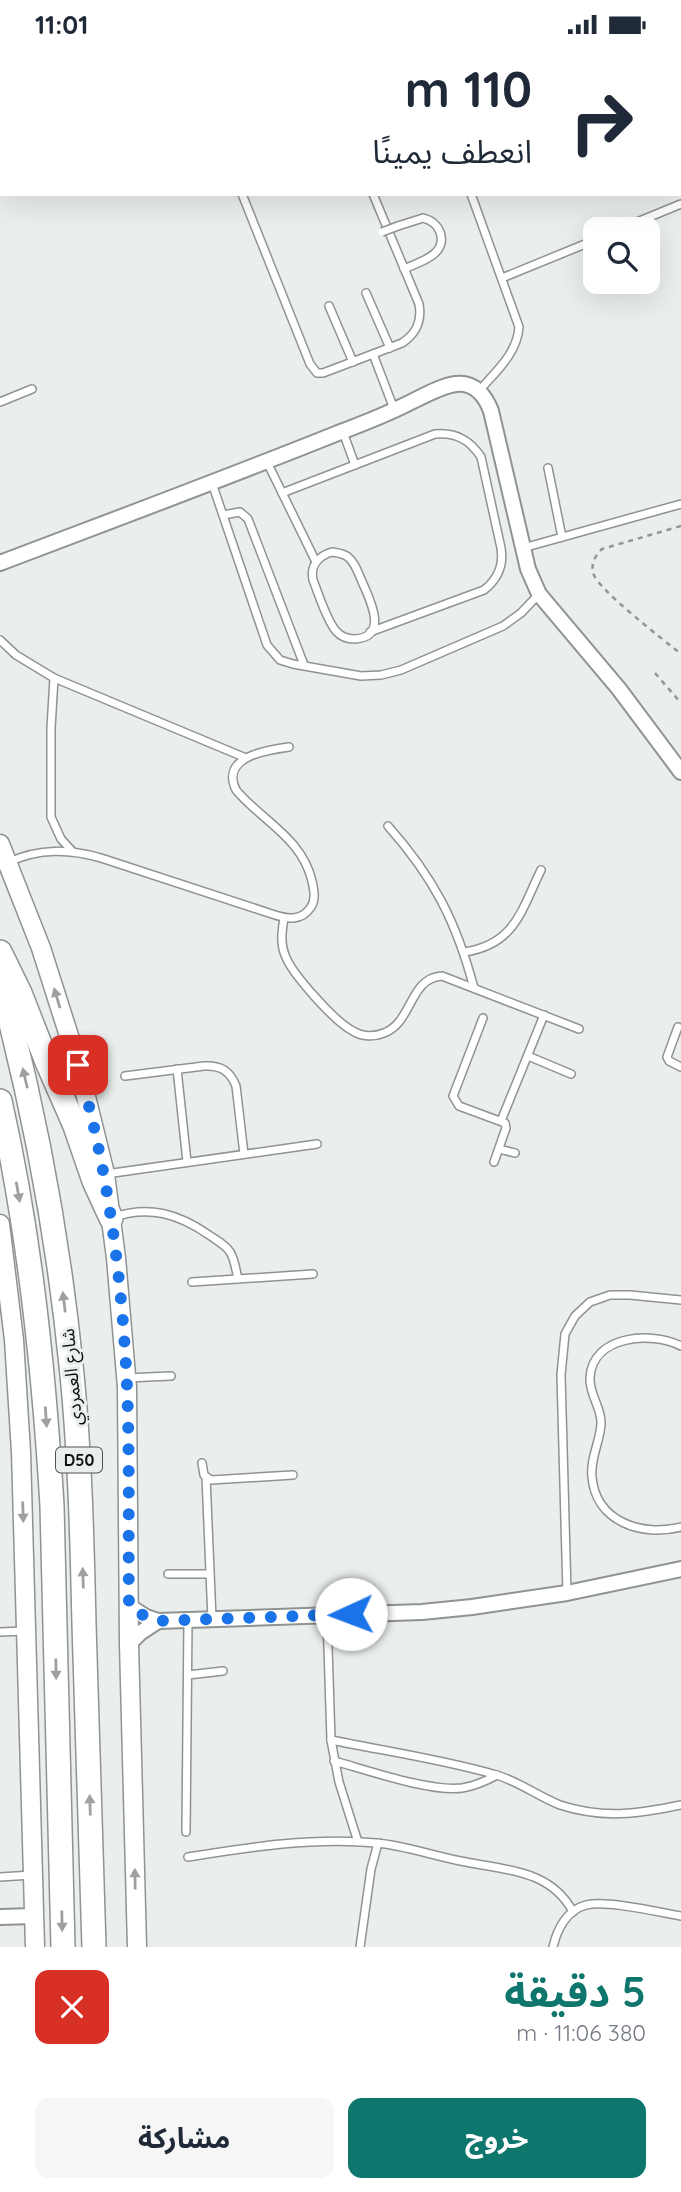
<!DOCTYPE html>
<html lang="ar">
<head>
<meta charset="utf-8">
<style>
  :root { --surface:#fff; --page:#f6f6f7; --text:#1f2937; --muted:#747a83; --accent:#0f766e }
  body { margin:0; font-family:Quicksand,"Noto Sans Arabic",sans-serif; background:var(--page); color:var(--text); direction:rtl; height:100vh; display:flex; flex-direction:column; font-size:26px; white-space:nowrap }
  * { box-sizing:border-box; margin:0 }
  p { font-size:23px; color:var(--muted) }
  .icon { flex:none; width:38px; height:38px; fill:none; stroke:currentColor; stroke-width:2; stroke-linecap:round; stroke-linejoin:round }
  .map { position:relative; height:1898px; overflow:hidden; direction:ltr }
  .drawer { display:flex; flex-direction:column; background:var(--surface); flex:1 }
  .drawer>* { flex:none }
  .guide { position:absolute; left:0px; top:0px; width:682px; height:147px; box-shadow:0 7px 28px #0002; direction:rtl; background:#fff; color:var(--text); overflow:hidden }
  .controls { position:absolute; left:583px; top:168px; display:grid; gap:14px }
  .controls a { display:grid; place-items:center; width:77px; height:77px; border-radius:14px; background:var(--surface); box-shadow:0 7px 28px #0002; font-size:35px }
  .pin { position:absolute; display:grid; place-items:center; width:60px; height:60px; color:#fff; margin:-30px; border-radius:14px; box-shadow:0 4px 10px #0006 }
  .me { position:absolute; width:77px; margin:-38px; rotate:268deg; stroke-linejoin:round; filter:drop-shadow(0 0 5px #0008) }
  .turn { display:flex; align-items:center; gap:24px; height:147px; padding:0 35px; font-size:32px }
  .turn .icon { width:91px; height:91px; stroke-width:2.5 }
  .turn b { display:block; font-size:49px; line-height:60px }
  .round { display:grid; place-items:center; flex:none; width:74px; height:74px; border-radius:14px; background:var(--page) }
  .summary { display:flex; align-items:center; justify-content:space-between; height:119px; padding:0 35px }
  h1 { font-size:42px; font-weight:700; line-height:52px; color:var(--accent) }
  .cta { display:flex; gap:14px; margin-top:auto; padding:14px 35px }
  .cta a { flex:1; height:80px; border-radius:14px; background:var(--accent); color:#fff; font-size:28px; font-weight:700; line-height:80px; text-align:center }
  .cta a+a { background:var(--page); color:var(--text) }
  .status { display:flex; justify-content:space-between; align-items:center; height:49px; padding:0 35px; background:var(--surface); direction:ltr }
  .status svg { height:19px; fill:currentColor }
  .map>svg:first-child { display:block }
  .lines { fill:none; stroke-linecap:round; stroke-linejoin:round }
  .service-casing { stroke:#8f9391; stroke-width:10 }
  .minor-casing { stroke:#8f9391; stroke-width:18 }
  .tertiary-casing { stroke:#8f9391; stroke-width:21 }
  .primary-casing { stroke:#8f9391; stroke-width:26 }
  .path { stroke:#929694; stroke-width:2.5; stroke-dasharray:5 5; stroke-linecap:butt }
  .service { stroke:#fff; stroke-width:7 }
  .minor { stroke:#fff; stroke-width:14 }
  .tertiary { stroke:#fff; stroke-width:18 }
  .primary { stroke:#fff; stroke-width:23 }
  .service-bridge-casing { stroke:#8f9391; stroke-width:10; stroke-linecap:butt }
  .service-bridge { stroke:#fff; stroke-width:7 }
  .oneway { fill:#9f9f9f }
  .route { stroke:#1a73e8; stroke-width:12; stroke-dasharray:0 21.6 }
  .labels { text-anchor:middle; stroke-width:6; stroke-linejoin:round; paint-order:stroke }
  .shield { fill:#eaefed; stroke:#505352; stroke-width:2 }
  .shield-label { font-size:16px; font-weight:bold; fill:#0e100f }
  .street-label { font-size:18px; fill:#0e100f; stroke:#eaefed }
</style>
</head>
<body>
<div class="status"><b>11:01</b><svg viewBox="0 0 49 12"><path d="M0 12V9h3v3zM5 12V6h3v6zM10 12V3h3v9zM15 12V0h3v12zM26 1h20v11H26zM47 4h2v5h-2z"/></svg></div>
<div class="map">
<svg width="681" height="1898" viewBox="0 0 681 1898">
  <rect width="100%" height="100%" fill="#eaefed"/>
  <g class="lines">
    <g class="service-casing">
      <g id="service">
        <path d="M414,0L415,2"/>
        <path d="M653,0L654,2"/>
        <path d="M118,2L122,0"/>
        <path d="M0,52L2,51"/>
        <path d="M242,145L310,315L317,324H323L402,294C417,284 422,272 419,255L373,145"/>
        <path d="M471,145L519,278C517,305 496,322 479,342"/>
        <path d="M398,177L423,169C431,171 437,175 440,183C448,206 419,213 404,220"/>
        <path d="M620,180L681,155"/>
        <path d="M502,229L595,191"/>
        <path d="M366,244L390,299"/>
        <path d="M329,257L353,313"/>
        <path d="M373,305L394,360"/>
        <path d="M0,353L32,340"/>
        <path d="M343,383L355,416"/>
        <path d="M267,413L316,513"/>
        <path d="M548,419L562,488"/>
        <path d="M212,434L267,596L280,611L293,615L361,627L381,626L401,621L503,577L521,564L539,545"/>
        <path d="M282,444L435,385C456,383 470,391 481,408L501,499C504,517 498,530 484,541L370,583"/>
        <path d="M223,466L240,463L248,470L304,616"/>
        <path d="M523,499L681,455"/>
        <path d="M332,503C338,504 343,504 348,508C356,514 359,527 364,537C371,553 388,588 355,590C348,590 341,588 336,582C326,570 319,546 313,531C310,517 318,507 332,503Z"/>
        <path d="M0,591L16,606L54,629L246,709"/>
        <path d="M54,629L51,679V768L61,790L72,802"/>
        <path d="M388,777C434,829 456,872 474,939"/>
        <path d="M9,813C40,799 69,800 101,809L272,865C287,870 301,873 311,858C316,850 314,841 312,832C302,789 262,772 236,741C220,708 266,701 289,698"/>
        <path d="M284,869C282,882 280,894 285,906C291,924 335,973 353,982C362,988 374,988 384,984C413,973 409,929 442,927L579,980"/>
        <path d="M465,903C515,895 521,862 541,821"/>
        <path d="M483,969L453,1047L459,1057L505,1074L506,1079L494,1113"/>
        <path d="M678,978L667,1008L669,1012L681,1018"/>
        <path d="M528,1007L571,1025"/>
        <path d="M177,1020L187,1113"/>
        <path d="M125,1027L204,1017C221,1016 230,1022 236,1037L244,1105"/>
        <path d="M501,1072L544,966"/>
        <path d="M499,1100L515,1104"/>
        <path d="M106,1125L317,1095"/>
        <path d="M114,1168C149,1156 179,1165 209,1186C216,1191 226,1196 230,1203C235,1211 236,1222 238,1230"/>
        <path d="M192,1233L313,1225"/>
        <path d="M681,1297C652,1282 592,1286 590,1329C589,1346 602,1359 601,1375C600,1393 590,1409 592,1428C596,1473 642,1488 681,1478"/>
        <path d="M126,1329L171,1327"/>
        <path d="M202,1414L204,1426L211,1431L293,1426"/>
        <path d="M206,1428L212,1570"/>
        <path d="M168,1525H210"/>
        <path d="M567,1544L561,1326L565,1285L575,1267L590,1253L610,1246H630L681,1251"/>
        <path d="M327,1567L331,1691L339,1733L358,1793"/>
        <path d="M0,1583L25,1582"/>
        <path d="M188,1626L223,1622"/>
        <path d="M331,1691C385,1702 440,1710 493,1725C517,1731 537,1747 560,1756C603,1770 639,1765 681,1756"/>
        <path d="M334,1712C367,1721 430,1743 462,1739C475,1737 486,1732 497,1726"/>
        <path d="M186,1783L188,1571"/>
        <path d="M188,1808C250,1798 314,1788 376,1794C404,1796 437,1808 466,1813C506,1821 551,1821 573,1863"/>
        <path d="M0,1828L32,1826"/>
        <path d="M360,1898L371,1820L378,1794"/>
        <path d="M553,1898C557,1880 567,1861 586,1856C607,1851 658,1863 681,1867"/>
      </g>
    </g>
    <g class="minor-casing">
      <g id="minor">
        <path d="M0,514C113,471 226,429 338,384C362,375 385,366 407,355C422,348 440,337 456,335C474,333 485,346 491,362L528,520L539,545L619,640L681,723"/>
        <path d="M129,1557L146,1568L158,1572L422,1563L472,1558L567,1544L681,1520"/>
        <path d="M129,1595L140,1584L158,1572"/>
        <path d="M0,1868L34,1867"/>
      </g>
    </g>
    <g class="tertiary-casing">
      <g id="tertiary">
        <path d="M0,795L41,899L78,1015L105,1125L116,1209L127,1338L129,1595L137,1898"/>
        <path d="M0,1175L14,1291L21,1403L35,1898"/>
      </g>
    </g>
    <g class="primary-casing">
      <g id="primary">
        <path d="M0,903L20,944L47,1013L75,1077L94,1132L111,1169"/>
        <path d="M0,932C34,1059 58,1186 71,1316C80,1402 82,1489 84,1575C87,1683 91,1790 94,1898"/>
        <path d="M0,1052C30,1185 44,1321 52,1457L63,1898"/>
      </g>
    </g>
    <g class="path">
      <path d="M681,477L602,500C595,507 591,514 593,524C598,541 664,591 681,605"/>
      <path d="M655,624L681,654"/>
    </g>
    <use href="#service" class="service"/>
    <use href="#minor" class="minor"/>
    <use href="#tertiary" class="tertiary"/>
    <use href="#primary" class="primary"/>
    <g class="service-bridge-casing">
      <path id="service-bridge" d="M382,183L398,177"/>
    </g>
    <use href="#service-bridge" class="service-bridge"/>
  </g>
  <defs><path id="oneway-solid" d="M-6-.8H1V-3.2L6.5 0L1 3.2V.8H-6Z" transform="scale(1.75)"/></defs>
  <g class="oneway">
    <use href="#oneway-solid" transform="translate(57 949) rotate(-107)"/>
    <use href="#oneway-solid" transform="translate(25 1029) rotate(-103)"/>
    <use href="#oneway-solid" transform="translate(18 1143) rotate(80)"/>
    <use href="#oneway-solid" transform="translate(64 1253) rotate(-97)"/>
    <use href="#oneway-solid" transform="translate(46 1368) rotate(86)"/>
    <use href="#oneway-solid" transform="translate(23 1463) rotate(88)"/>
    <use href="#oneway-solid" transform="translate(83 1529) rotate(-92)"/>
    <use href="#oneway-solid" transform="translate(56 1620) rotate(89)"/>
    <use href="#oneway-solid" transform="translate(90 1756) rotate(-92)"/>
    <use href="#oneway-solid" transform="translate(135 1830) rotate(-91)"/>
    <use href="#oneway-solid" transform="translate(62 1872) rotate(89)"/>
  </g>
  <g class="lines">
    <path class="route" d="M78,1016C108,1120 122,1229 127,1337C130,1410 128,1484 129,1557L146,1568L159,1572L351,1565"/>
  </g>
  <g class="labels">
    <rect class="shield" x="56" y="1398.5" width="46" height="25" rx="5"/>
    <g class="shield-label">
      <text x="79" y="1417">D50</text>
    </g>
    <g class="street-label">
      <text transform="translate(72 1328) rotate(-95)" y="6">شارع العمردي</text>
    </g>
  </g>
</svg>
<div class="controls">
<a><svg class="icon" aria-label="search" viewBox="0 0 24 24"><circle cx="10" cy="10" r="6"/><path d="M15 15l6 6"/></svg></a>
</div>
<div class="pin" style="left:78px;top:1016px;background:#d93025"><svg class="icon" aria-label="arrive" viewBox="0 0 24 24"><path d="M6 21V4h12l-3 4 3 4H6"/></svg></div>
<svg class="me" style="left:351px;top:1565px" viewBox="-20 -20 40 40"><circle r="19" fill="#fff"/><path d="M0-13L10 11 0 6-10 11z" fill="#1a73e8"/></svg>
<div class="guide">
<div class="turn"><svg class="icon" aria-label="right" viewBox="0 0 24 24"><path d="M7 20v-9h11M14 6l5 5-5 5"/></svg><div><b>110 m</b>انعطف يمينًا</div></div>
</div>
</div>
<section class="drawer">
<div class="summary"><div><h1>5 دقيقة</h1><p>380 m · 11:06</p></div><a class="round" style="background:#d93025;color:#fff"><svg class="icon" aria-label="close" viewBox="0 0 24 24"><path d="M6 6l12 12M18 6L6 18"/></svg></a></div>
<div class="cta"><a>خروج</a><a>مشاركة</a></div>
</section>
</body>
</html>
